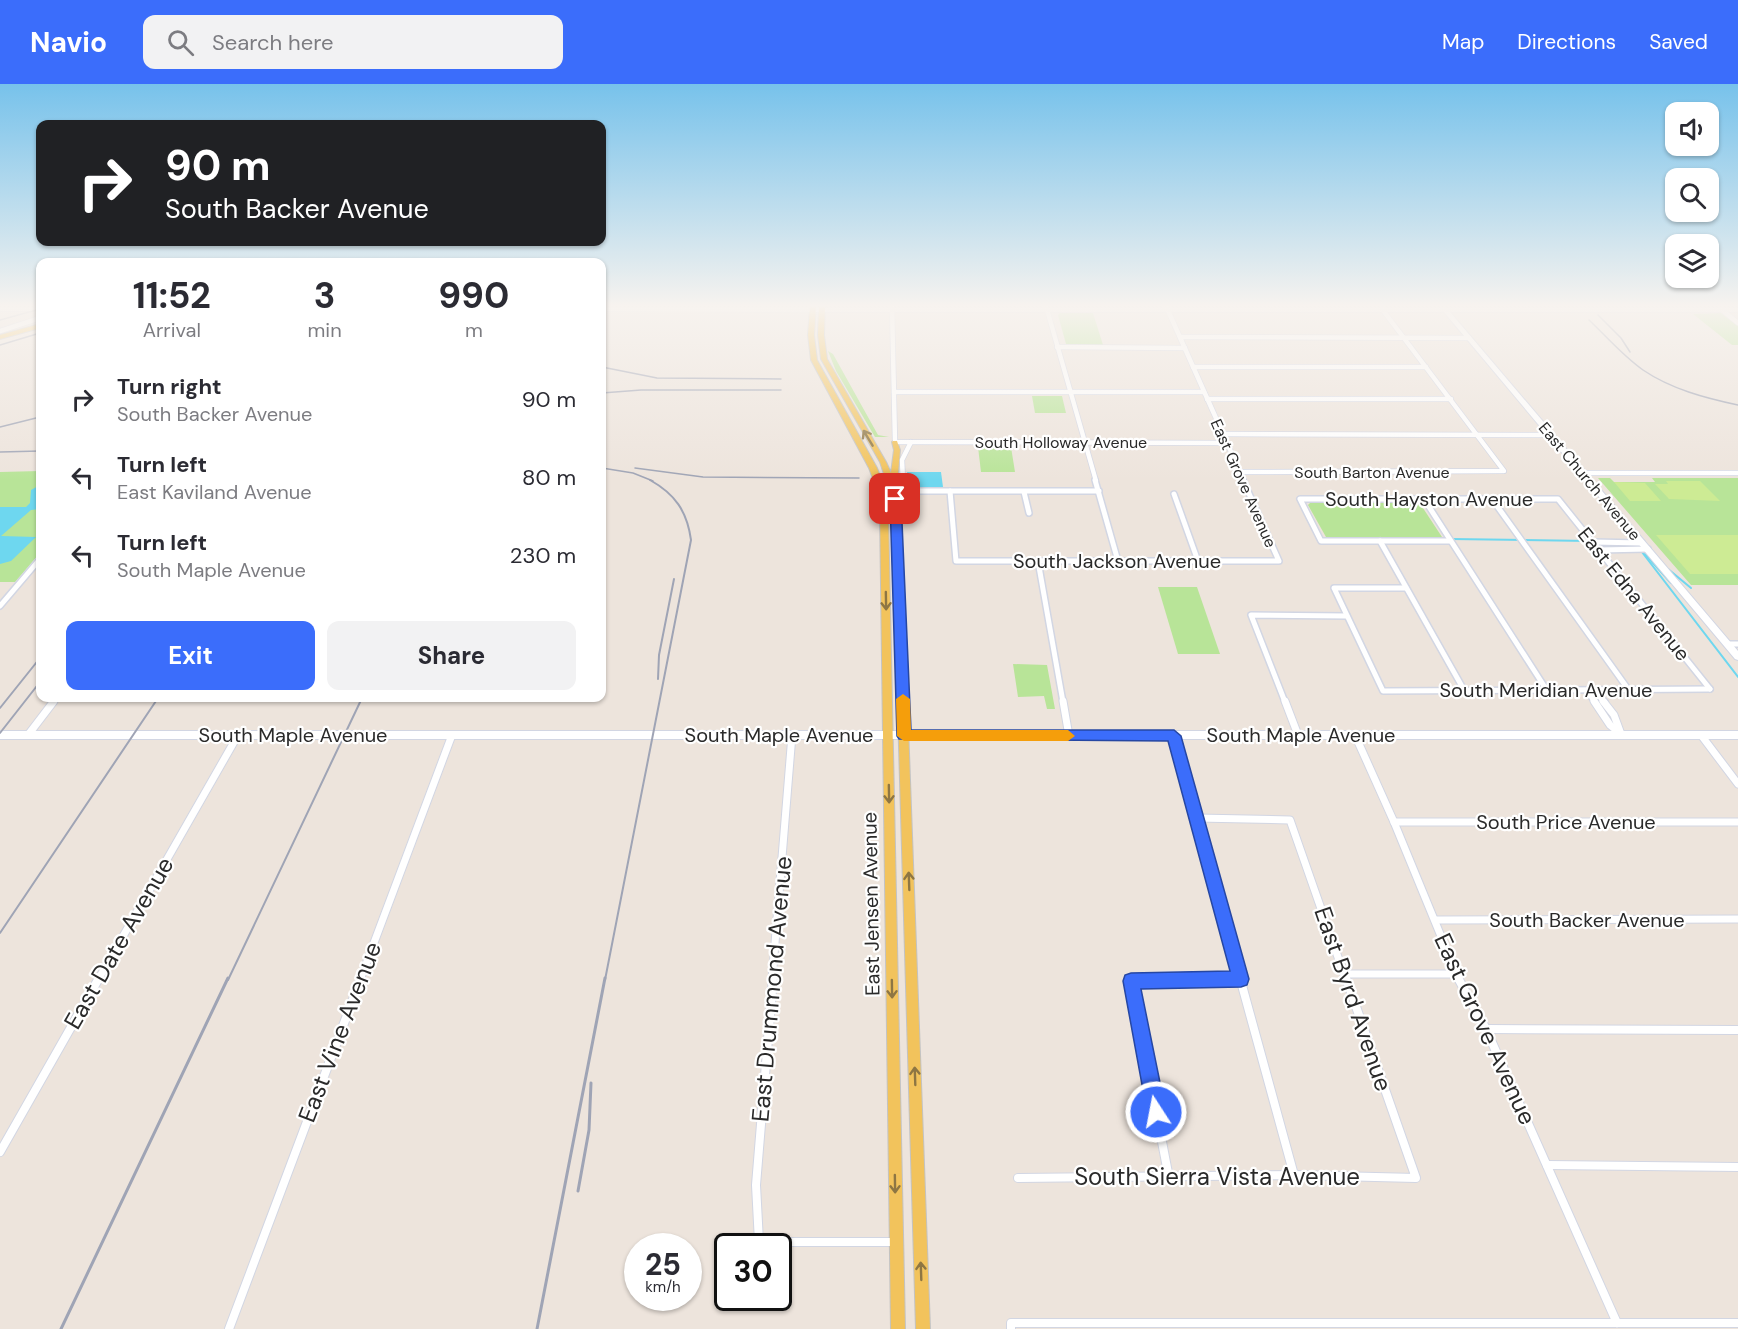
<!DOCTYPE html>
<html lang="en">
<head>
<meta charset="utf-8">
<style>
  :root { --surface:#fff; --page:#f2f2f3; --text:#2b2b33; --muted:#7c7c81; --accent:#3b6dfb }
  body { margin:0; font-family:"DM Sans",sans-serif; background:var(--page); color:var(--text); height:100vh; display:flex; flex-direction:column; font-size:22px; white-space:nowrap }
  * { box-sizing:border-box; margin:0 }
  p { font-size:20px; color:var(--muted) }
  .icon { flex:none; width:33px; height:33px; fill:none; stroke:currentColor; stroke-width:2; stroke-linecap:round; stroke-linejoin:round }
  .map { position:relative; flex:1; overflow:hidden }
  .sheet { position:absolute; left:36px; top:174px; width:570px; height:444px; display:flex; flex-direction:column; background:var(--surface); border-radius:12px; box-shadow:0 2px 4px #0004 }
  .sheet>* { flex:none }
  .top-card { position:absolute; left:36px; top:36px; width:570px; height:126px; border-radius:12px; box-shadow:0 2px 4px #0004; background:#202124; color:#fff; overflow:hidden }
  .buttons { position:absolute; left:1665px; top:18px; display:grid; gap:12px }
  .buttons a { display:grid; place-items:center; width:54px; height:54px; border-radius:12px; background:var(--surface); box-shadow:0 2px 4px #0004; font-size:30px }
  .speed { position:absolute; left:624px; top:1149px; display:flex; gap:12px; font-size:30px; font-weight:700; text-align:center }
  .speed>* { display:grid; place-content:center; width:78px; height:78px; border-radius:50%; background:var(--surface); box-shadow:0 2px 4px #0004; line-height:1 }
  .speed small { font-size:15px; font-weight:400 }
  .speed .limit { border:3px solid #111; border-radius:9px; background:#fff; color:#111 }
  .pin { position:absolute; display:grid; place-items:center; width:51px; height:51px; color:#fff; margin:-26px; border-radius:12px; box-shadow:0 3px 9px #0006 }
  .me { position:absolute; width:66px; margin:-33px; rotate:349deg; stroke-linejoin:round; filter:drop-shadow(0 0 4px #0008) }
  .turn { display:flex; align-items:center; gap:21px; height:126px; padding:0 30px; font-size:27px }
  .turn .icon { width:78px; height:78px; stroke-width:2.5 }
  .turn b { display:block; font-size:42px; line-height:51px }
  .eta { display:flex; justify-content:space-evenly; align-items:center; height:102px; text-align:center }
  .eta b { font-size:36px; font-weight:700; line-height:42px }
  .button { display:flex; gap:12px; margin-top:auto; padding:12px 30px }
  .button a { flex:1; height:69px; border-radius:12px; background:var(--accent); color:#fff; font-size:24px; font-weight:700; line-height:69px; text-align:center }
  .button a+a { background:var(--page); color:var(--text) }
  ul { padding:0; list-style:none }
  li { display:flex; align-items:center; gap:18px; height:78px; padding:0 30px }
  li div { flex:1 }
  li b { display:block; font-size:22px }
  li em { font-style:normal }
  header { display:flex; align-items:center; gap:36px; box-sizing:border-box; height:84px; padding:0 30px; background:var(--accent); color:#fff }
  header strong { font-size:28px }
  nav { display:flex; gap:33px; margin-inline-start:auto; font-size:21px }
  .search { width:420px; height:54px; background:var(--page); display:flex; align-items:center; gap:15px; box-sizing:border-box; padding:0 21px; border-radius:12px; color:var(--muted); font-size:22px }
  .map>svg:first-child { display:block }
  .green { fill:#b8e498 }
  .pitch { fill:#cdeb94 }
  .water { fill:#6ed7ef }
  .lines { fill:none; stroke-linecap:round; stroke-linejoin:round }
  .stream { stroke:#6ed7ef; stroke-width:2 }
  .street-far3-casing { stroke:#d2d6e3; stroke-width:6 }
  .street-far2-casing { stroke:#d2d6e3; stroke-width:8 }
  .street-far1-casing { stroke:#d2d6e3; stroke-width:9 }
  .street-casing { stroke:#d2d6e3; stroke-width:10 }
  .secondary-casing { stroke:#d2d6e3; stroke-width:2 }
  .primary-casing { stroke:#c3c3c3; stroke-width:2 }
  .street-far3 { stroke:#fff; stroke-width:4.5 }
  .street-far2 { stroke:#fff; stroke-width:5 }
  .street-far1 { stroke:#fff; stroke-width:7 }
  .street { stroke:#fff; stroke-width:8 }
  .secondary { fill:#fff; fill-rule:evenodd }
  .primary { fill:#f2c35c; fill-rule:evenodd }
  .rail-far2 { stroke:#9fa4b5; stroke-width:1.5 }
  .rail-far1 { stroke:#9fa4b5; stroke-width:2 }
  .rail { stroke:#9fa4b5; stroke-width:3 }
  .oneway { stroke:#8e7643 }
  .route { fill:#3b6dfb; stroke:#2647a3; stroke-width:1.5 }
  .slow { fill:#f59e0b }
  .labels { text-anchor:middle; stroke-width:4.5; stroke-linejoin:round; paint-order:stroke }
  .far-street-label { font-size:16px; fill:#2a2a2a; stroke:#fff }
  .street-label { font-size:20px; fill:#2a2a2a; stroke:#fff }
  .near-street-label { font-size:24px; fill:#2a2a2a; stroke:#fff }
</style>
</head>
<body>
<header>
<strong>Navio</strong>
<div class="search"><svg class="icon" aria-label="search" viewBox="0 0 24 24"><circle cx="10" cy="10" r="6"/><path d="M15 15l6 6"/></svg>Search here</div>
<nav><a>Map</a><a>Directions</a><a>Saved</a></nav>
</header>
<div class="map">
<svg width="1738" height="1245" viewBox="0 0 1738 1245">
  <rect width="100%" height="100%" fill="#ede4dc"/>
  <g class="green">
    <path d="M1060,229H1093L1103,261L1066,260L1058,231Z"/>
    <path d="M1722,229L1738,242V261H1732L1693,230Z"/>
    <path d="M828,267L833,270L878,351L889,353H875L836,287Z"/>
    <path d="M1032,312H1062L1066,329H1035Z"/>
    <path d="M978,363H1011L1015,388H981Z"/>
    <path d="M40,387V469L15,498H0V388Z"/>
    <path d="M1598,394H1610L1614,398H1655L1652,394H1738V501H1691Z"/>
    <path d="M1312,417L1419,418L1442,453H1326L1308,421Z"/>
    <path d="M1158,503H1197L1220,570H1178Z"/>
    <path d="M1013,580L1047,581L1055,625H1047L1044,612L1018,613Z"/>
  </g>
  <g class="pitch">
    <path d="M1666,397H1700L1720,417L1669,415L1655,400H1668Z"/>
    <path d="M1614,398L1645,399L1661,417H1630Z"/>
    <path d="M1656,451H1738V490H1690Z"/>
  </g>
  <g class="water">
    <path d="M907,388H941L943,403H910Z"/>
    <path d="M40,401V425L31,426L1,452L36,453L11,477L0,480V423H26L30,419L31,406Z"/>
  </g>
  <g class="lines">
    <g class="stream">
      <path d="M1628,451L1634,458"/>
      <path d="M1451,455L1589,457"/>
      <path d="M1635,459L1738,593"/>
      <path d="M1645,470L1671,499"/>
      <path d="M1668,485L1691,504"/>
    </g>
    <g class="street-far3-casing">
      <g id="street-far3">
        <path d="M892,222L895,358L1227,359"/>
        <path d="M1046,222L1096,397"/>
        <path d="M1166,222L1244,397"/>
        <path d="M602,225L813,226"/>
        <path d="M1722,226L1738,239"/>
        <path d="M0,247L40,234"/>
        <path d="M1180,253L1469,254"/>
        <path d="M1057,263L1185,264"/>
        <path d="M1193,283H1426"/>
        <path d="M894,308H1204"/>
        <path d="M1207,315H1451"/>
        <path d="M1223,350L1551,351"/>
        <path d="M1240,388L1504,387L1382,225"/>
        <path d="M1583,389H1738"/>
        <path d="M903,397L902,376L911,358"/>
      </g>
    </g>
    <g class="street-far2-casing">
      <g id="street-far2">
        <path d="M903,396V404L909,407H1099"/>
        <path d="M1095,396L1118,477"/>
        <path d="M950,407L956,477H1279L1243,396"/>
        <path d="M1024,408L1029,429"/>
        <path d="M1174,410L1198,477"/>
        <path d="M1424,415L1546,605"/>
        <path d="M1492,415L1628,605"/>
        <path d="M1380,457L1464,606"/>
        <path d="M1450,457H1321L1300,415H1558L1710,605"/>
        <path d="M1593,458L1642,459"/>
        <path d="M1599,466L1648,465"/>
        <path d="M1038,477L1063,618"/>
        <path d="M1406,504H1334L1383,607L1710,605"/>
        <path d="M0,522L40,475"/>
        <path d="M1727,560H1738"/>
        <path d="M1591,605L1590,611L1595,618"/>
        <path d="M1592,606L1605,618"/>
        <path d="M53,618L56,614"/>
        <path d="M1285,618L1251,531L1347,532"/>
      </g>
    </g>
    <g class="street-far1-casing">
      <g id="street-far1">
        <path d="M1063,617L1069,652"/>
        <path d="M1285,617L1298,651"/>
        <path d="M1594,617L1610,641L1621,650"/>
        <path d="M1603,617L1614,631L1621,650"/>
        <path d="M28,651L54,617"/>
        <path d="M1355,651L1394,738L1459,896"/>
        <path d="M1701,651L1738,700"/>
        <path d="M1174,652L1241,896"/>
        <path d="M1197,734L1290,736L1346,896"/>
        <path d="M1394,738H1738"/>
        <path d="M1435,836L1738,835"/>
        <path d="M1345,890H1456"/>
        <path d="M98,896L238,651"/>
        <path d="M360,896L452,651"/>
        <path d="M772,896L792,651"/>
        <path d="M1194,896L1241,895"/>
      </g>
    </g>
    <g class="street-casing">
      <g id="street">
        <path d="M773,894L756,1101L759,1158H896"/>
        <path d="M1240,894L1294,1091"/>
        <path d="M1458,894L1486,945L1617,1239"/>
        <path d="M1486,945L1738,946"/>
        <path d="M0,1068L99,894"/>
        <path d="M1547,1081L1738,1083"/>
        <path d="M1018,1094L1294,1091L1416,1094L1346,894"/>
        <path d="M1169,1094L1131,897L1241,895"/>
        <path d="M229,1245L361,894"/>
        <path d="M1011,1245V1239H1738"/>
      </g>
    </g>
    <g class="secondary-casing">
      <g id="secondary">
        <path d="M1444,222L1447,224H1738V228H1450L1738,567V576L1735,575L1444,228H813L810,226L813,224H1441Z"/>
        <rect x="0" y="223" width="40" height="4"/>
        <rect x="0" y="647" width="1738" height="8"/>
      </g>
    </g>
    <g class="primary-casing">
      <g id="primary">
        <path d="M810,222H816L814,251L817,276L877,384L886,408L888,426L905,1245H891L880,426L878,408L869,384L811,276L808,251Z"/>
        <path d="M819,222H825L824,251L827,275L886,378L891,389L894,366L892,358L893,357H897L900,366L897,401L895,403L900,422L930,1245H916L892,422L886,396L880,378L821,275L818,251Z"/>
        <path d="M40,240V244L0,255V251Z"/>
      </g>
    </g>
    <use href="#street-far3" class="street-far3"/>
    <use href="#street-far2" class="street-far2"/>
    <use href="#street-far1" class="street-far1"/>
    <use href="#street" class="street"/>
    <use href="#secondary" class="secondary"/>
    <use href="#primary" class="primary"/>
    <g class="rail-far2">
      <path d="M1598,231L1621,254L1630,268"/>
      <path d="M0,236L40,225"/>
      <path d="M1589,236C1607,253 1623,272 1643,286C1671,305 1705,314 1738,321"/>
      <path d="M0,261L40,249"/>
      <path d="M602,283L657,294L781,295"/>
      <path d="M602,309L641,306H781"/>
      <path d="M0,343L40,333"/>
      <path d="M0,368L40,367"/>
      <path d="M602,384L633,389L653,397"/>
      <path d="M635,384L703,393L859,394"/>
    </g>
    <g class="rail-far1">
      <path d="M658,595L659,571L674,495"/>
      <path d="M0,624L40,574"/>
      <path d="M0,649L40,598"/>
      <path d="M0,849L158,614"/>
      <path d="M228,896L362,614"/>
      <path d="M605,896L691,456C687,427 675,410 650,396"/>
    </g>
    <g class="rail">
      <path d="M578,1107L589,1046L591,999"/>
      <path d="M61,1245L228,894"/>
      <path d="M537,1245L605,894"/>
    </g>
  </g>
  <defs><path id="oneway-shaft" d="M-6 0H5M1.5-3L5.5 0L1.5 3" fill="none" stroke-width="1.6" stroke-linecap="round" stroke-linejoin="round" transform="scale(1.5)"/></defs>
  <g class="oneway">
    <use href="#oneway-shaft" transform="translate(868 354) rotate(-121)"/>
    <use href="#oneway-shaft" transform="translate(886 517) rotate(89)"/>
    <use href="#oneway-shaft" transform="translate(889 710) rotate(89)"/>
    <use href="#oneway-shaft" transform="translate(909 797) rotate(-92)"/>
    <use href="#oneway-shaft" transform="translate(892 905) rotate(89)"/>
    <use href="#oneway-shaft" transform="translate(915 992) rotate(-92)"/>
    <use href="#oneway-shaft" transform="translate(895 1100) rotate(89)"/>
    <use href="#oneway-shaft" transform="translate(921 1187) rotate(-92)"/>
  </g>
  <linearGradient id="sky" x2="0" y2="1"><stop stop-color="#77c2eb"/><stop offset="0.56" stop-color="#f7f3ef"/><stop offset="1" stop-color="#f7f3ef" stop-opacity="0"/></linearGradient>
  <rect width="1738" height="396" fill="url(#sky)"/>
  <path class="route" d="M895,412L901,415L911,646H1174L1181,652L1249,895L1247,901L1241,903L1141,905L1166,1028L1163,1035L1156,1037L1150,1035L1147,1028L1123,897L1125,891L1131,889L1230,887L1168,657L899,655L897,652L890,415Z"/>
  <path class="slow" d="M903,610L910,615L911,646H1068L1075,652L1068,657H904L897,652L896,615Z"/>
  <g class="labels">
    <g class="far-street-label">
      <text x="1061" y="364">South Holloway Avenue</text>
      <text x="1372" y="394">South Barton Avenue</text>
      <text transform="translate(1590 397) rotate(50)" y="6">East Church Avenue</text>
      <text transform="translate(1244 399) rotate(66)" y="6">East Grove Avenue</text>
    </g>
    <g class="street-label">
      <text x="1429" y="422">South Hayston Avenue</text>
      <text x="1117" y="484">South Jackson Avenue</text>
      <text transform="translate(1634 510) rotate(51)" y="7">East Edna Avenue</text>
      <text x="1546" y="613">South Meridian Avenue</text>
      <text x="293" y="658">South Maple Avenue</text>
      <text x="779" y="658">South Maple Avenue</text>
      <text x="1301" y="658">South Maple Avenue</text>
      <text x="1566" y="745">South Price Avenue</text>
      <text transform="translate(871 820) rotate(-91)" y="7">East Jensen Avenue</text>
      <text x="1587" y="843">South Backer Avenue</text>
    </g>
    <g class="near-street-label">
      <text transform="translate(119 859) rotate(-60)" y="8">East Date Avenue</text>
      <text transform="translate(772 905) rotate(-85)" y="8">East Drummond Avenue</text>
      <text transform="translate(1353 915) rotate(71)" y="8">East Byrd Avenue</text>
      <text transform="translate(1485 945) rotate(65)" y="8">East Grove Avenue</text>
      <text transform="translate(340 948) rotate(-69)" y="8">East Vine Avenue</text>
      <text x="1217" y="1101">South Sierra Vista Avenue</text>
    </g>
  </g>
</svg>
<div class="buttons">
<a><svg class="icon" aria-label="sound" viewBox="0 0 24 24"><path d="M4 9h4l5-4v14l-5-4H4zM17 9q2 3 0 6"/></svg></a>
<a><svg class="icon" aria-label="search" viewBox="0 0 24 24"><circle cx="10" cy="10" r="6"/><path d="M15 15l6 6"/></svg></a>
<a><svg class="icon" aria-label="layers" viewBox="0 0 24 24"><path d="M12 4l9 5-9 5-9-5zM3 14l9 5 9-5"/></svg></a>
</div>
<div class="speed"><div>25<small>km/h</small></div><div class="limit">30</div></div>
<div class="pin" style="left:895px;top:415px;background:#d93025"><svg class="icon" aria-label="arrive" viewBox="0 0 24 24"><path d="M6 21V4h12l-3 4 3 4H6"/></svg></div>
<svg class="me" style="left:1156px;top:1028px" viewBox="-20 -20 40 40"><circle r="17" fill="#3b6dfb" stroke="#fff" stroke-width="3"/><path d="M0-11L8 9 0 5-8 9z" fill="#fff"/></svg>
<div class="top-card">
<div class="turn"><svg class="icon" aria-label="right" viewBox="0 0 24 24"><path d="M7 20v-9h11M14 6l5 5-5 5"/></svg><div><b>90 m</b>South Backer Avenue</div></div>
</div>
<section class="sheet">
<div class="eta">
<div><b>11:52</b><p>Arrival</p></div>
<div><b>3</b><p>min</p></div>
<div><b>990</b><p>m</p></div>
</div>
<ul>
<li><svg class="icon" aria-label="right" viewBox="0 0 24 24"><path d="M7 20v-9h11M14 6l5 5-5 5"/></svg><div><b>Turn right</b><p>South Backer Avenue</p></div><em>90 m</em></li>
<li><svg class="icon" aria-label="left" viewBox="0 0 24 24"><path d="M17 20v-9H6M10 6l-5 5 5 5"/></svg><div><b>Turn left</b><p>East Kaviland Avenue</p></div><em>80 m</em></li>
<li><svg class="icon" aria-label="left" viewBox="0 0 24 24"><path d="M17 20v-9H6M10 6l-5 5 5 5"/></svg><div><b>Turn left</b><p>South Maple Avenue</p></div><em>230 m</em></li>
</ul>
<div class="button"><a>Exit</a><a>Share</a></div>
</section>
</div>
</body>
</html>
